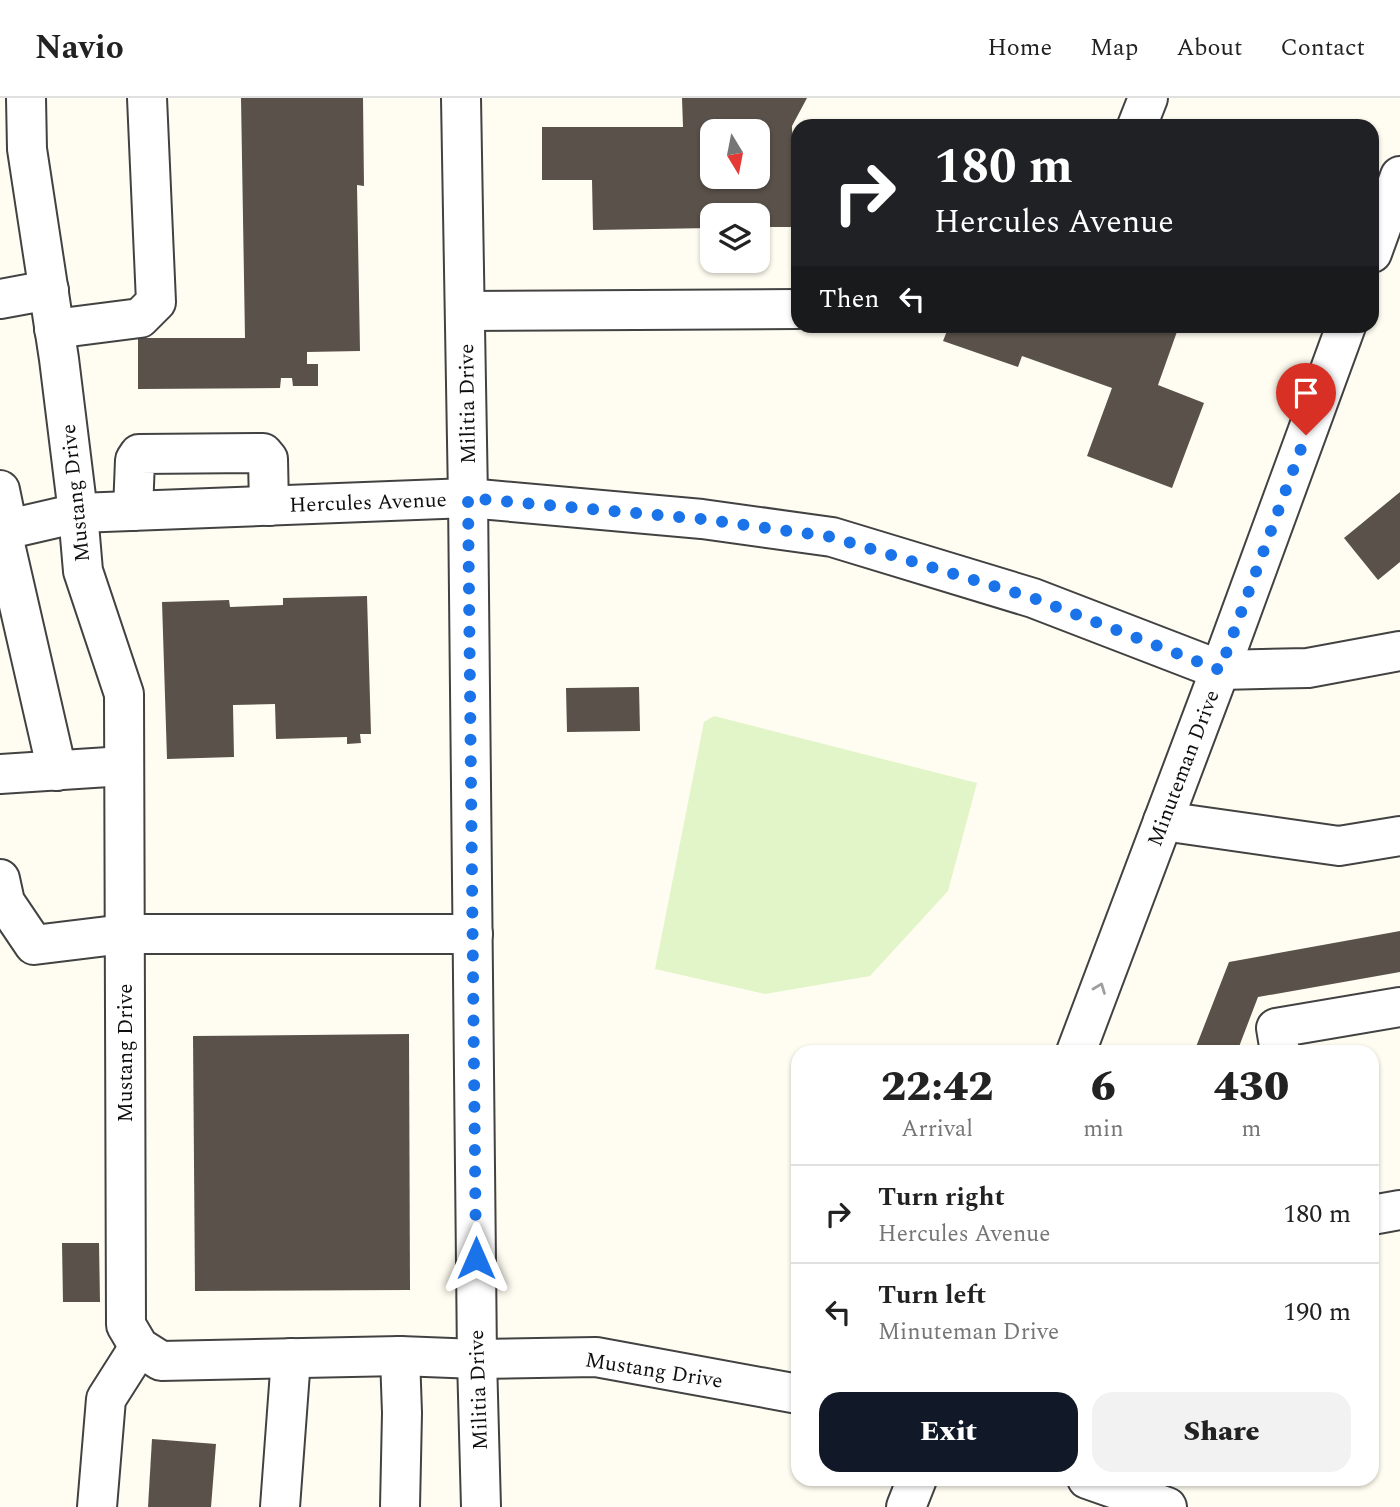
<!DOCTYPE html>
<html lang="en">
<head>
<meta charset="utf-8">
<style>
  :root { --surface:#fff; --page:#f2f2f2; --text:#222; --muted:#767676; --line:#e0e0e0; --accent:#111827 }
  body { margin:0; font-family:Spectral,serif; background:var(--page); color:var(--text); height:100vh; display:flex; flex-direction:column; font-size:26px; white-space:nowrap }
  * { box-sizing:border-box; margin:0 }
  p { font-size:23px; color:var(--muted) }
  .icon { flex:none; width:38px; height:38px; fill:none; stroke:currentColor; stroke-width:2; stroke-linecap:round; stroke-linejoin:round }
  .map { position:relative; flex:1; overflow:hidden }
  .panel { position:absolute; left:791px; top:947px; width:588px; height:441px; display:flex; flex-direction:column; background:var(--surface); border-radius:21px; box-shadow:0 2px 5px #0004 }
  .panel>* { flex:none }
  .hud { position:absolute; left:791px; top:21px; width:588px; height:214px; border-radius:21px; box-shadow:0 2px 5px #0004; background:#202124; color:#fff; overflow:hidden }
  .needle { width:46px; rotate:170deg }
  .buttons { position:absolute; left:700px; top:21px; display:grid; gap:14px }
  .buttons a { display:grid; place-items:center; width:70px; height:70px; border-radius:14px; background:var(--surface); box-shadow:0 2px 5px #0004; font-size:35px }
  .pin { position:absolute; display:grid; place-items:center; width:60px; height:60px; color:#fff; margin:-72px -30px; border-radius:50% 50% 50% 0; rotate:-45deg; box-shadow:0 0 7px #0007 }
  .pin .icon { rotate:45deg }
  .me { position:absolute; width:77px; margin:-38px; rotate:0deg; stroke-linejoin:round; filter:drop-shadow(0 0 5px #0008) }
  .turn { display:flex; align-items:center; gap:24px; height:147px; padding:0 28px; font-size:32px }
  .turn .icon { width:91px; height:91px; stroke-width:2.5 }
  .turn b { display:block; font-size:49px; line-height:60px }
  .then { display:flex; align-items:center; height:66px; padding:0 28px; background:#0003; gap:14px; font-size:26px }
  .eta { display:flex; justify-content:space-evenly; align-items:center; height:119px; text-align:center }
  .eta b { font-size:42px; font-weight:800; line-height:49px }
  .button { display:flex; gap:14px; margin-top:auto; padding:14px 28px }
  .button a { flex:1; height:80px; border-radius:21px; background:var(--accent); color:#fff; font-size:28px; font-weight:800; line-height:80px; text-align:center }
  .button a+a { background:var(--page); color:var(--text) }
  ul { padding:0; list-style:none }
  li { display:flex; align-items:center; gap:21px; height:98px; padding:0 28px; border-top:2px solid var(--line) }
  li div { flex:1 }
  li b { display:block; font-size:26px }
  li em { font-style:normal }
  header { display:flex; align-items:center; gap:42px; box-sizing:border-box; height:98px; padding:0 35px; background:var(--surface); border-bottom:2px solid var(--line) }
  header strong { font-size:33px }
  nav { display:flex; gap:38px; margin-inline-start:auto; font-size:24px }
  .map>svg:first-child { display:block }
  .pitch { fill:#e2f5c8 }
  .building { fill:#59514a; fill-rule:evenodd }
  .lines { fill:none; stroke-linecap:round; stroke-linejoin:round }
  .minor-casing { stroke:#424242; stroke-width:42 }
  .minor { stroke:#fff; stroke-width:38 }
  .oneway { stroke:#9f9f9f }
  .route { stroke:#1a73e8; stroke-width:12; stroke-dasharray:0 21.6 }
  .labels { text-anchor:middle; stroke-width:7; stroke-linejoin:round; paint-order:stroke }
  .street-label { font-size:21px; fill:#0f0f0f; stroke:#fff }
</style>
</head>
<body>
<header>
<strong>Navio</strong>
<nav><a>Home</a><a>Map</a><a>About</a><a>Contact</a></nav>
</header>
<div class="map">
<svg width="1400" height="1409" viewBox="0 0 1400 1409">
  <rect width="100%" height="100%" fill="#fffdf1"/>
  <path class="pitch" d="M714,618L977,685L948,793L870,878L765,896L655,871L704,624Z"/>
  <g class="building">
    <path d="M241,0H363L364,88L357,87L360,253L307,254V266H318V288H293L292,280H281L280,290L138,291V240H245Z"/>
    <path d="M682,0H807L792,28L794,129H758V117H712V130L593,132L592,82H542V29H683ZM712,33H758V79H712Z"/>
    <path d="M949,228H1179L1158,287L1204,305L1172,390L1087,358L1112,290L1022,258L1018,269L943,243Z"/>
    <path d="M1400,394V464L1378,482L1344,440Z"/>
    <path d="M367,498L371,636H360L361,645L347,646V639L276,641L275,606L233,607L234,659L167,661L162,504L229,502L230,509L283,507V500Z"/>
    <path d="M639,589L640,633L567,634L566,590Z"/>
    <path d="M1400,833V874L1258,899L1237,954H1194L1229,864Z"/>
    <path d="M409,936L410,1192L195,1193L193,938Z"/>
    <path d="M62,1145H99L100,1204H63Z"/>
    <path d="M152,1341L216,1346L211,1409H148Z"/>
  </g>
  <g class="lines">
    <g class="minor-casing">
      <g id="minor">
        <path d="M26,0L27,51L59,261L78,415L83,473L124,596L126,1227L139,1249L161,1263L400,1258L477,1261L596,1259L798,1296"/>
        <path d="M461,0L468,400L477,1261L481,1409"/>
        <path d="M1137,28L1148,0"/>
        <path d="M1372,155L1400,78"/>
        <path d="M0,201L49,192"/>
        <path d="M465,213L798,211"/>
        <path d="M54,231L140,220L156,204L147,0"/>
        <path d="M0,392L8,431"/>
        <path d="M133,413L135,362L139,356L263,355L268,361L269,408"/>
        <path d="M0,433L78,415L468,400L702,421L832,439L1033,500L1220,572L1308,570L1400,553"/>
        <path d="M2,433L57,673"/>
        <path d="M0,676L124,668"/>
        <path d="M1163,723L1339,748L1400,738"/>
        <path d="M0,781L5,804L34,847L124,836H473"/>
        <path d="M1076,954L1220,572L1346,228"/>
        <path d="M1280,954L1276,930L1400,909"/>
        <path d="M1372,1117L1400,1112"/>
        <path d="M400,1258L402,1315L400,1409"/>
        <path d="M1087,1381L1167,1409"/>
        <path d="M97,1409L106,1301L139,1249"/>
        <path d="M280,1409L291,1260"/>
        <path d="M906,1409L917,1381"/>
      </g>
    </g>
    <use href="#minor" class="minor"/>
  </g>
  <defs><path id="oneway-chevron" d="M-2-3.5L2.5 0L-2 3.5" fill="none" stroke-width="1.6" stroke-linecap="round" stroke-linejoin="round" transform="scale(1.75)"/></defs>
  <use class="oneway" href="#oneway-chevron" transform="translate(1100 890) rotate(-69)"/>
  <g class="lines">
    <path class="route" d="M476,1160L468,400L702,421L832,439L1033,500L1220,572L1306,337"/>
  </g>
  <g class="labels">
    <g class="street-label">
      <text transform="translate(467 306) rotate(-91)" y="7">Militia Drive</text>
      <text transform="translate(75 395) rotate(-96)" y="7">Mustang Drive</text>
      <text transform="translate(368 404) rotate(-2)" y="7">Hercules Avenue</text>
      <text transform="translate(1183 670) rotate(-69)" y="7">Minuteman Drive</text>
      <text transform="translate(125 955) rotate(-90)" y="7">Mustang Drive</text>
      <text transform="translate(654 1272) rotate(9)" y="7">Mustang Drive</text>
      <text transform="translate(478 1292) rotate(-92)" y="7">Militia Drive</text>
    </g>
  </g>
</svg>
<div class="buttons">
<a><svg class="needle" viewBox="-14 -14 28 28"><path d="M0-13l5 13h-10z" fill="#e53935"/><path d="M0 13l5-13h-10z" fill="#767676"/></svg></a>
<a><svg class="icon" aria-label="layers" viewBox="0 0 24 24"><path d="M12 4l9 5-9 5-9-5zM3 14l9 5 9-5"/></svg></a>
</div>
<div class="pin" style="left:1306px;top:337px;background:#d93025"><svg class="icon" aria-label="arrive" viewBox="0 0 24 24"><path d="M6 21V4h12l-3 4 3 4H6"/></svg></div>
<svg class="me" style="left:476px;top:1160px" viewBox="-20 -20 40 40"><path d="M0-17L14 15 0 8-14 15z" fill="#1a73e8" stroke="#fff" stroke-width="4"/></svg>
<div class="hud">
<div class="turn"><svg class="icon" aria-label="right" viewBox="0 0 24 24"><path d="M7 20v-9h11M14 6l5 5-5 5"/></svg><div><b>180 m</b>Hercules Avenue</div></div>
<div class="then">Then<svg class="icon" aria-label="left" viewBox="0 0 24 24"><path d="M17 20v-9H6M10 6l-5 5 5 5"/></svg></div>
</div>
<section class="panel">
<div class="eta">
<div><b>22:42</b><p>Arrival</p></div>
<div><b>6</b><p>min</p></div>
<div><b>430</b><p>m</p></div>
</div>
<ul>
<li><svg class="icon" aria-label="right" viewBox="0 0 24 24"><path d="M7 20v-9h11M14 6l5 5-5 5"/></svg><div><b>Turn right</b><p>Hercules Avenue</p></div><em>180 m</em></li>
<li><svg class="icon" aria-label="left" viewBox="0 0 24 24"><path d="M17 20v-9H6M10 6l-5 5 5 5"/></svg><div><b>Turn left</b><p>Minuteman Drive</p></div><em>190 m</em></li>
</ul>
<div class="button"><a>Exit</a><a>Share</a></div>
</section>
</div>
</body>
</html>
